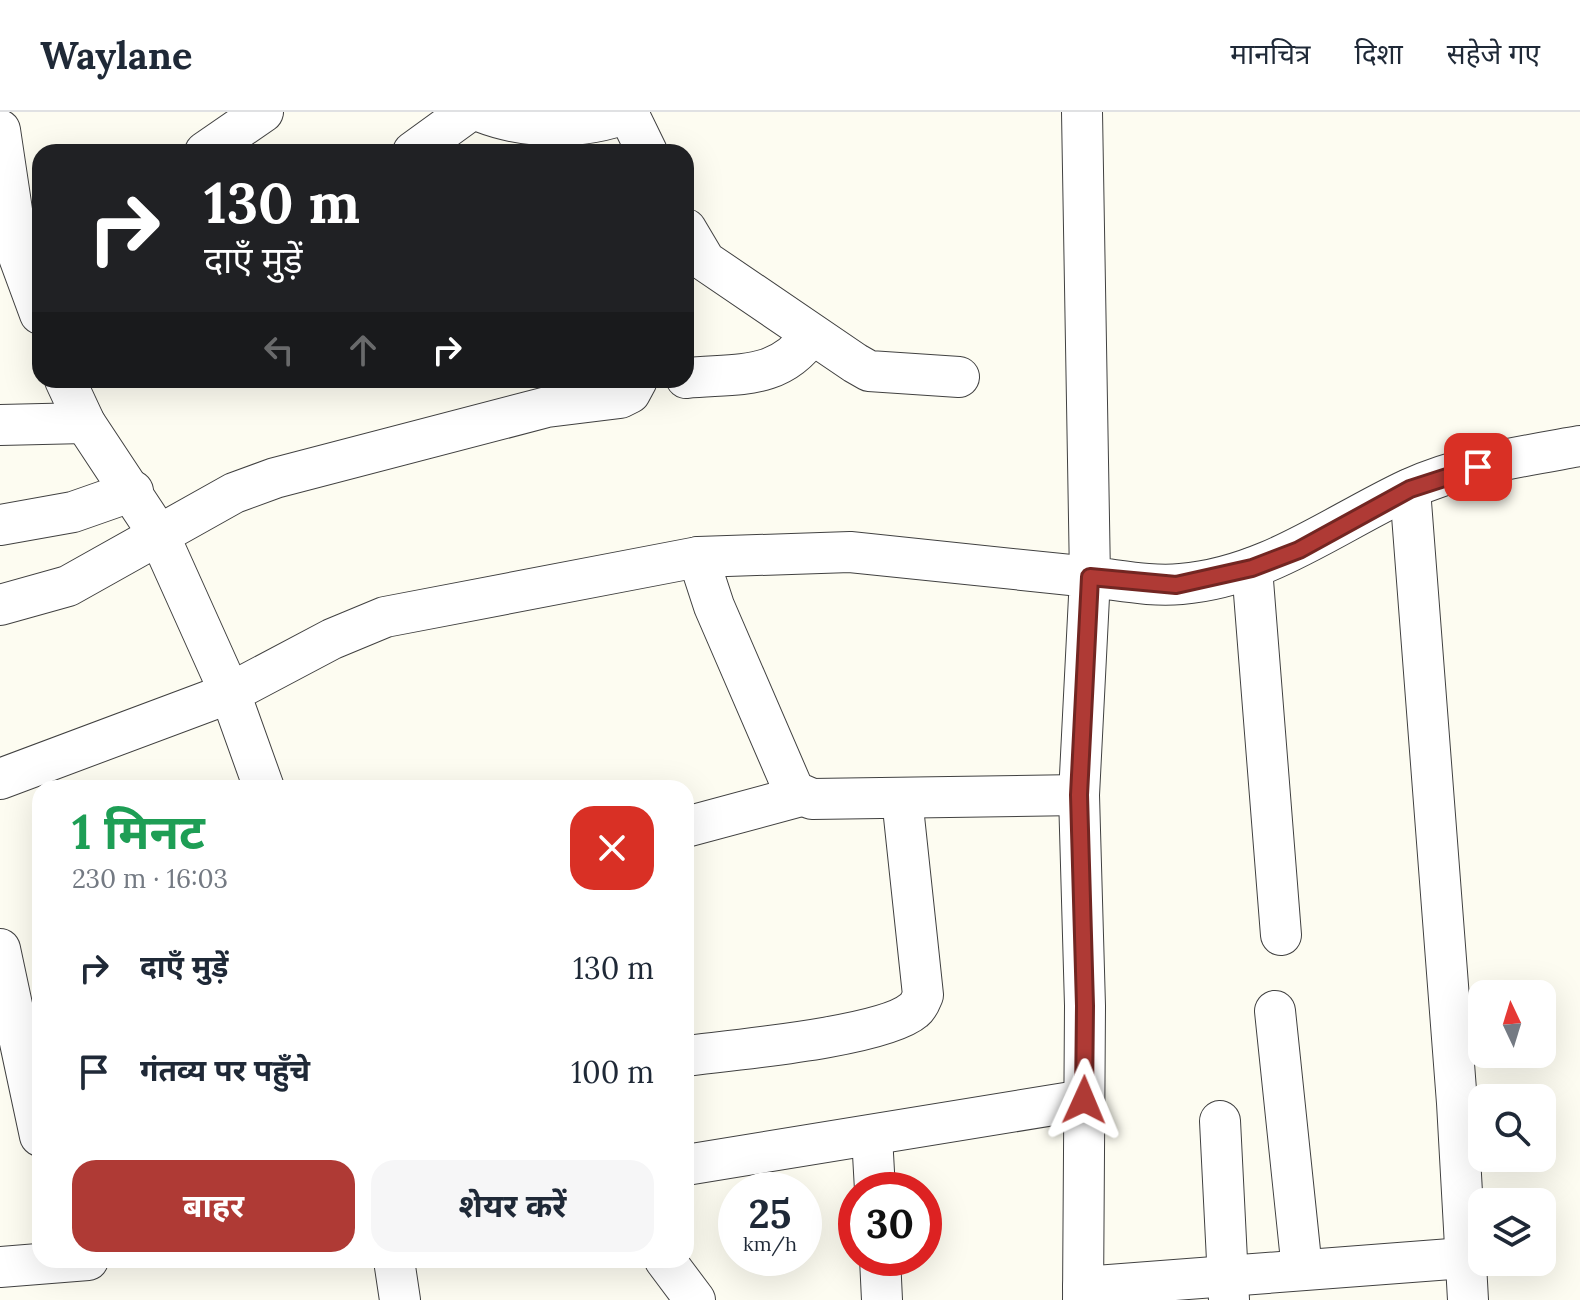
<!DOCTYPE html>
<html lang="hi">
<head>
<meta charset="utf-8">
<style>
  :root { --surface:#fff; --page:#f6f6f7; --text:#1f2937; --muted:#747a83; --line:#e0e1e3; --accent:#af3a35 }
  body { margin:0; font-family:Lora,"Noto Sans Devanagari",serif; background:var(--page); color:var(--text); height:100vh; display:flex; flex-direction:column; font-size:30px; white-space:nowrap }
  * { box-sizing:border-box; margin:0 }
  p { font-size:26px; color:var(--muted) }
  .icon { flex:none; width:44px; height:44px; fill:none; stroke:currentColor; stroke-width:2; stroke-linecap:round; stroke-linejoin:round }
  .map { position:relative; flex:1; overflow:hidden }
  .sheet { position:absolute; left:32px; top:668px; width:662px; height:488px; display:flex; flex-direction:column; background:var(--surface); border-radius:24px; box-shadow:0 8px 32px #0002 }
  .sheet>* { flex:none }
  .hud { position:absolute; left:32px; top:32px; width:662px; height:244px; border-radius:24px; box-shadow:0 8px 32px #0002; background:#202124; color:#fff; overflow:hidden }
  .needle { width:52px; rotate:356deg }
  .tools { position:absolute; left:1468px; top:868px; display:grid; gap:16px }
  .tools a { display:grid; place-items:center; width:88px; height:88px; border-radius:16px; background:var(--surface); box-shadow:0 8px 32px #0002; font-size:40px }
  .speed { position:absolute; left:718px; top:1060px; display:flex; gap:16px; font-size:40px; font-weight:700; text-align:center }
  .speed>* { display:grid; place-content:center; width:104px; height:104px; border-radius:50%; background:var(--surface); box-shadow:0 8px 32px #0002; line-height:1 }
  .speed small { font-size:20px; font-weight:400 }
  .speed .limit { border:12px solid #d22; background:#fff; color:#111 }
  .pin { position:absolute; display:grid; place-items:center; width:68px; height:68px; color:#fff; margin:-34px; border-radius:16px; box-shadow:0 4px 12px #0006 }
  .me { position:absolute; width:88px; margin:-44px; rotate:1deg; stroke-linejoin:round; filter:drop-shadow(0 0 6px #0008) }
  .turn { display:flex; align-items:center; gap:28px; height:168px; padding:0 40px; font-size:36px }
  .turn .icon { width:104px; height:104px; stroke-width:2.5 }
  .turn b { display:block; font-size:56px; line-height:68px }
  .lanes { display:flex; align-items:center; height:76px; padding:0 40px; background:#0003; justify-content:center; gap:40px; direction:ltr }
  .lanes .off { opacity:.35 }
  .round { display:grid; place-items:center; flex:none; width:84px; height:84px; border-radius:24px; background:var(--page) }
  .overview { display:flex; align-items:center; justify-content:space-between; height:136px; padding:0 40px }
  h1 { font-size:48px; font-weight:700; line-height:60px; color:#1e9e55 }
  .cta { display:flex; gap:16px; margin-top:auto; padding:16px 40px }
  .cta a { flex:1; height:92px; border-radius:24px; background:var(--accent); color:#fff; font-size:32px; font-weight:700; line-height:92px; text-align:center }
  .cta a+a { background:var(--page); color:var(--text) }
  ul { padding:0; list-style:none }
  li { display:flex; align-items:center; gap:24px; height:104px; padding:0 40px }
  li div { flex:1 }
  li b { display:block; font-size:30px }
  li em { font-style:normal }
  header { display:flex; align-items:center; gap:48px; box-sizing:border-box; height:112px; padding:0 40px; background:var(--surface); border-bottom:2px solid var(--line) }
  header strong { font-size:38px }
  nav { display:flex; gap:44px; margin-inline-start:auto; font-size:28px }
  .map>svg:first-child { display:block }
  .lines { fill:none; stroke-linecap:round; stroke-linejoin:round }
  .minor-casing { stroke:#414141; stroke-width:42 }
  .minor { stroke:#fff; stroke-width:40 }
  .route-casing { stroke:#722622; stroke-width:20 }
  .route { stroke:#af3a35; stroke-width:14 }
</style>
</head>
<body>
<header>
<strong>Waylane</strong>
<nav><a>मानचित्र</a><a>दिशा</a><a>सहेजे गए</a></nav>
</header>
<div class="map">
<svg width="1580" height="1188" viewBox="0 0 1580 1188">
  <rect width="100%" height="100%" fill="#fdfcf1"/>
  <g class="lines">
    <g class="minor-casing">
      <g id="minor">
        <path d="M481,0C527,18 583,18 630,0"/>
        <path d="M1082,0L1090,465C1119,468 1151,475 1181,472C1267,465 1334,412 1409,377C1461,353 1524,344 1580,334"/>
        <path d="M628,1L647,40"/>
        <path d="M0,18L19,145L40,202"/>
        <path d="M205,40L263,0"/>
        <path d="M413,40L468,0"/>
        <path d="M686,117L705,149L855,251L869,259L959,265"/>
        <path d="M686,266C738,261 779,269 811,223"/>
        <path d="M65,268L85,311L159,423L230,581L264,676"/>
        <path d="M0,313L85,311"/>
        <path d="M1410,377L1457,991L1468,1188"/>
        <path d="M0,413L73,400L133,379"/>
        <path d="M698,445L714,494L794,679L812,687L1079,683"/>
        <path d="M1252,456L1281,823"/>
        <path d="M0,493L68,474L234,381L275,366L547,295L620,286L630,281L637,268"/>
        <path d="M0,667L230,581L332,527L385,505L698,445L850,440L1090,465L1079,683L1085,894L1083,1188"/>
        <path d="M686,715L801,684"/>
        <path d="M0,837L40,1024"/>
        <path d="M1275,899L1302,1158"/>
        <path d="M686,944C732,938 883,925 914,898C919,894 921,888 923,883L902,686"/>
        <path d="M1220,1009L1229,1188"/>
        <path d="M872,1024L875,1078"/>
        <path d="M686,1053L1084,988"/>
        <path d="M880,1146L882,1188"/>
        <path d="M394,1148L400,1188"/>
        <path d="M665,1148L695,1188"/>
        <path d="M0,1155L88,1148"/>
        <path d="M1083,1175L1464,1146"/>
      </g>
    </g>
    <use href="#minor" class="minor"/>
  </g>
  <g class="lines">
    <g class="route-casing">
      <path id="route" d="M1084,988L1085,894L1079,683L1090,465L1176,473L1252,456L1299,438L1410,377L1478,355"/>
    </g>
    <use href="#route" class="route"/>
  </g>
</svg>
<div class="tools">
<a><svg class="needle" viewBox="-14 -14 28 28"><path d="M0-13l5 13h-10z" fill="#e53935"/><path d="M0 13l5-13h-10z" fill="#747a83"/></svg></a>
<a><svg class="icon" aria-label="search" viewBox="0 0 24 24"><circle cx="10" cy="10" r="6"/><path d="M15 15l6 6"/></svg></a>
<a><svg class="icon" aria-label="layers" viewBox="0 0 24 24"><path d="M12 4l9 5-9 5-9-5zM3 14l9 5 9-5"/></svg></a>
</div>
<div class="speed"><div>25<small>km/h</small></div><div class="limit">30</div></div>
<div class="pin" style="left:1478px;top:355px;background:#d93025"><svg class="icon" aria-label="arrive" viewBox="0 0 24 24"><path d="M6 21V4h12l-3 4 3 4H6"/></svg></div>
<svg class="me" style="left:1084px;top:988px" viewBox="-20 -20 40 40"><path d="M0-17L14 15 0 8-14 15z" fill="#af3a35" stroke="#fff" stroke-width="4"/></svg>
<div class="hud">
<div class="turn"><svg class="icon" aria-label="right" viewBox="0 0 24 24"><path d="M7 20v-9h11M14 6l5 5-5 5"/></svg><div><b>130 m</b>दाएँ मुड़ें</div></div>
<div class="lanes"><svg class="icon off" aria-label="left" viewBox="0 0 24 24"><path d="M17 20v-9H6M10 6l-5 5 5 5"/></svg><svg class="icon off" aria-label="ahead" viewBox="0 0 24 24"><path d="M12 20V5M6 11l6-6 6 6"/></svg><svg class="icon" aria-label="right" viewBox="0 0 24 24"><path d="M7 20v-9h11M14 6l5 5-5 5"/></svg></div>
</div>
<section class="sheet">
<div class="overview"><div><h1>1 मिनट</h1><p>230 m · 16:03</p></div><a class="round" style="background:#d93025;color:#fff"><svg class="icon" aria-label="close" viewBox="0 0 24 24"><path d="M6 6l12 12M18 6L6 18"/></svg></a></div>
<ul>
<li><svg class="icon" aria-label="right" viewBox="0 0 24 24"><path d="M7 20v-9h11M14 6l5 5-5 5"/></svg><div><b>दाएँ मुड़ें</b></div><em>130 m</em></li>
<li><svg class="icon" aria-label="arrive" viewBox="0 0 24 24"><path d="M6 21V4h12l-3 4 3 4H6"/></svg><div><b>गंतव्य पर पहुँचे</b></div><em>100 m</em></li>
</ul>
<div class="cta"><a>बाहर</a><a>शेयर करें</a></div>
</section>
</div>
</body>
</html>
